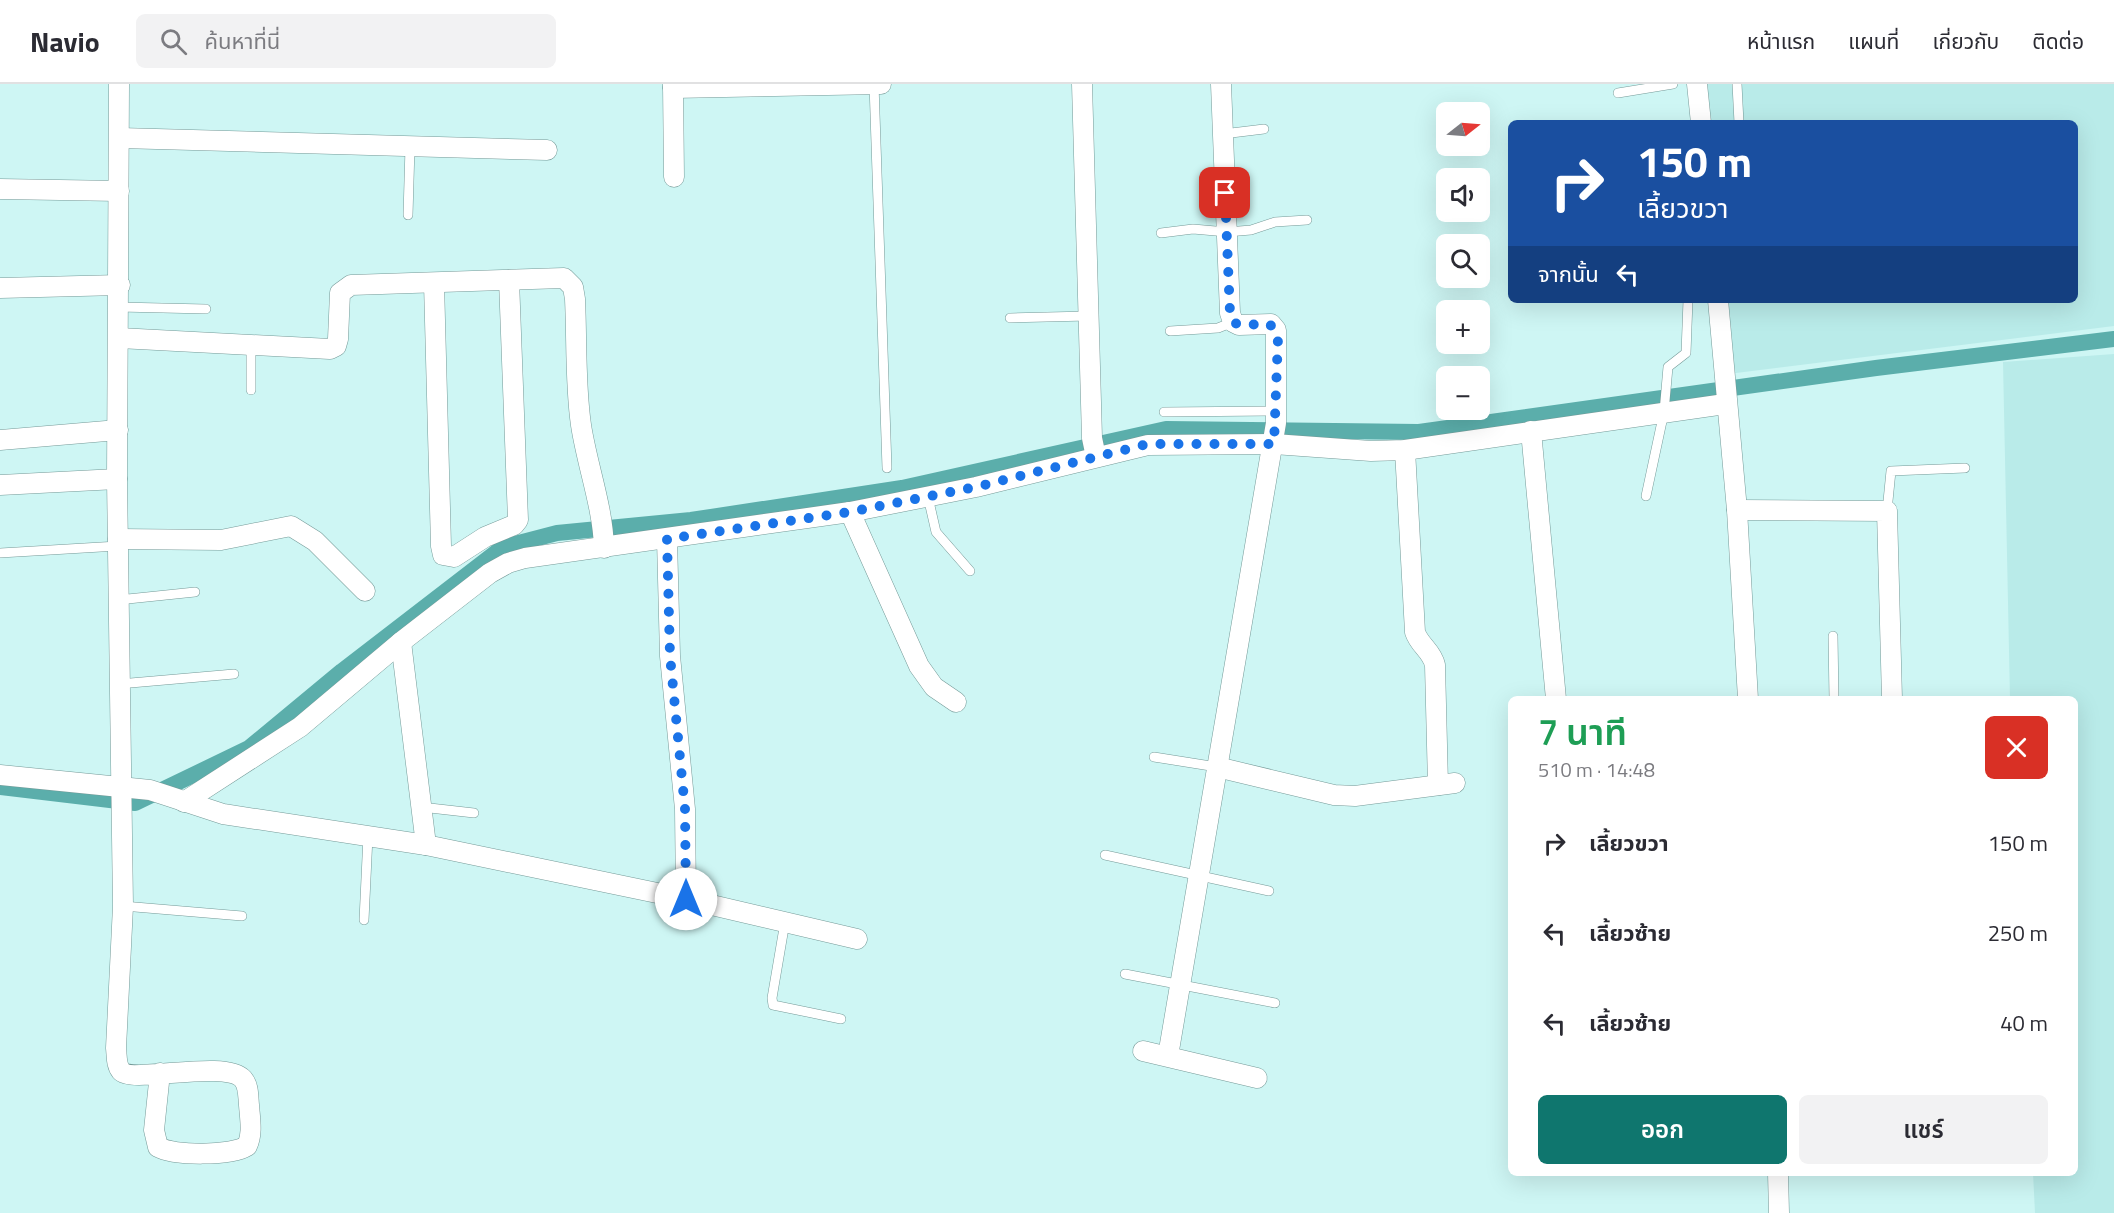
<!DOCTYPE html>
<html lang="th">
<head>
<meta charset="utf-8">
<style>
  :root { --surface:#fff; --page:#f2f2f3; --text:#2b2b33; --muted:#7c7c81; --line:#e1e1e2; --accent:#0f766e }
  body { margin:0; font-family:"Titillium Web","Noto Sans Thai",sans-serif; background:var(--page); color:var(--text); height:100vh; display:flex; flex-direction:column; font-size:22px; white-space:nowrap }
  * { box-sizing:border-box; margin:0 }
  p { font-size:20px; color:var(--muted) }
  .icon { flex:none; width:33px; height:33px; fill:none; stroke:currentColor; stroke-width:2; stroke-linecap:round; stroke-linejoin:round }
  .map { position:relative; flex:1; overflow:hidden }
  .panel { position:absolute; left:1508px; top:612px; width:570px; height:480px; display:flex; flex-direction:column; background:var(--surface); border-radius:9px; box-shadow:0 6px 24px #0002 }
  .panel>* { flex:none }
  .guide { position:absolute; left:1508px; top:36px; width:570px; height:183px; border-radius:9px; box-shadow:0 6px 24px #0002; background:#1a4fa0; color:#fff; overflow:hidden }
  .needle { width:39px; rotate:73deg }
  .fabs { position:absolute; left:1436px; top:18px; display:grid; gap:12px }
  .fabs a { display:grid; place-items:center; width:54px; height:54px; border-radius:9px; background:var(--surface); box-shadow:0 6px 24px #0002; font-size:30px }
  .pin { position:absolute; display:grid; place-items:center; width:51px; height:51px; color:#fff; margin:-26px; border-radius:12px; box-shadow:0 3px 9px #0006 }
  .me { position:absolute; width:66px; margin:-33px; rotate:0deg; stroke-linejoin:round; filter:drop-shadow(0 0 4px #0008) }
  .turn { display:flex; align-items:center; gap:21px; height:126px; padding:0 30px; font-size:27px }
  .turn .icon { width:78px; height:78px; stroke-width:2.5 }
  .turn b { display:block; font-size:42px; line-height:51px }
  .then { display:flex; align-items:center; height:57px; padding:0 30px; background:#0003; gap:12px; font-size:22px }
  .round { display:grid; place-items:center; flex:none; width:63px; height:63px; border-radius:9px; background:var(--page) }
  .overview { display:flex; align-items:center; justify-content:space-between; height:102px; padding:0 30px }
  h1 { font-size:36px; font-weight:600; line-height:45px; color:#1e9e55 }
  .cta { display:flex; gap:12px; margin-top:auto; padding:12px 30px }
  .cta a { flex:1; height:69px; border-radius:9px; background:var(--accent); color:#fff; font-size:24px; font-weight:600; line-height:69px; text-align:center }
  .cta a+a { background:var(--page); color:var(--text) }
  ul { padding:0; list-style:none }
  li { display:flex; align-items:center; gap:18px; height:90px; padding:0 30px }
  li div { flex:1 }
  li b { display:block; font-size:22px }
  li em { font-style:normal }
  header { display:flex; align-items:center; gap:36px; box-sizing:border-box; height:84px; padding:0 30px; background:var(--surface); border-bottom:2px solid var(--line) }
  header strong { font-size:28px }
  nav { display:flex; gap:33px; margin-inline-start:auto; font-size:21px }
  .search { width:420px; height:54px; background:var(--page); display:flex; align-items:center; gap:15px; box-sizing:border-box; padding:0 21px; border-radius:9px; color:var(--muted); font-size:22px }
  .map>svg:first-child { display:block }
  .built { fill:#b9ebe9 }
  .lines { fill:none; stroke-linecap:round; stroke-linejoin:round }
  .canal { stroke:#5baeab; stroke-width:16 }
  .service-casing { stroke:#759a98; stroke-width:10 }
  .minor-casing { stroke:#759a98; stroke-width:21 }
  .service { stroke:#fff; stroke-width:9 }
  .minor { stroke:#fff; stroke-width:20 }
  .route { stroke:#1a73e8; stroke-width:10; stroke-dasharray:0 18 }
</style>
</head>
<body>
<header>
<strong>Navio</strong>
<div class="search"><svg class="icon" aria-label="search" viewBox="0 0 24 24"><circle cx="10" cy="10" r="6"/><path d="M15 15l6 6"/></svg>ค้นหาที่นี่</div>
<nav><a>หน้าแรก</a><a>แผนที่</a><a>เกี่ยวกับ</a><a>ติดต่อ</a></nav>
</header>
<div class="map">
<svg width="2114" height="1129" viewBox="0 0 2114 1129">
  <rect width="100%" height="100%" fill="#cef6f4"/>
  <g class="built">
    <path d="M1705,0H2114V242L1728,290L1722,216H2074V39H1708Z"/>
    <path d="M2114,270V1129H2035L2033,1089H2074V615H2010L2003,278Z"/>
  </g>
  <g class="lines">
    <path class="canal" d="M0,703L135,719L249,664L342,587L503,463L557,449L691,436L902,404L1166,345L1419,348L1876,284L2114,255"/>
    <g class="service-casing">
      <g id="service">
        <path d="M874,0L887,384"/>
        <path d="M1737,0L1739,39"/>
        <path d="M1618,9L1673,0"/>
        <path d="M1223,50L1264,45"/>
        <path d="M408,131L410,63"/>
        <path d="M1161,149L1193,145L1227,148L1251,146L1275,138L1307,136"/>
        <path d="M119,223L206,225"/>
        <path d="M1010,234L1088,232"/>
        <path d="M1170,247L1218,244L1233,238"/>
        <path d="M251,306V261"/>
        <path d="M1164,328L1276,327"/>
        <path d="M1646,412L1664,328L1668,283L1686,269L1688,216"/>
        <path d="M928,413L936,448L970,487"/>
        <path d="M1887,427L1891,387L1965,384"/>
        <path d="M0,469L118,462"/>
        <path d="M118,516L195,508"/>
        <path d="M1833,552L1834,615"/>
        <path d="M119,600L234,590"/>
        <path d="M1154,673L1217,683"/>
        <path d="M421,723L474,729"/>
        <path d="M1105,771L1269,807"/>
        <path d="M123,822L242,832"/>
        <path d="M364,836L368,752"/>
        <path d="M785,838L772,914L773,921L841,935"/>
        <path d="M1125,890L1275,919"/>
      </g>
    </g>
    <g class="minor-casing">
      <g id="minor">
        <path d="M119,0L117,395L123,822L116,964C117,972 116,981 121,987C132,1000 225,975 243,995C249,1002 248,1012 249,1021C250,1035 253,1050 247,1062C231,1072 174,1072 158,1063L154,1046L160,989"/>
        <path d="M673,0L674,93"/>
        <path d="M1082,0L1092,354L1096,373"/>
        <path d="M1697,0L1701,39"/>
        <path d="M673,4L881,0"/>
        <path d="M120,54L547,66"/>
        <path d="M0,105L119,107"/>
        <path d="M434,199L441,462L443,471L454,473L485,453L514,441L518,436L509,196"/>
        <path d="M0,204L120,201"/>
        <path d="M1718,216L1737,426L1748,615"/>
        <path d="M119,254L330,265L336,262L338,255L340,209L351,201L564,194L573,203L575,215C577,256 575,300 581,341C587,381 603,423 604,464"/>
        <path d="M1531,347L1556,615"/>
        <path d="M0,356L118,346"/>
        <path d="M1405,366L1415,548C1419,561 1432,567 1435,581L1438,701"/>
        <path d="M0,401L117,395"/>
        <path d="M1737,426L1887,427L1892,615"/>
        <path d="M850,428L919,582L934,603L956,618"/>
        <path d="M118,455L221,456L291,442L315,457L365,507"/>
        <path d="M667,455L670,572L685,725L686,815"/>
        <path d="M401,558L426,761"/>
        <path d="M1217,683L1334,711L1355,712L1455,699"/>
        <path d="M0,691L150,706L223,730L426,761L686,815L857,855"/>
        <path d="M184,718L300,643L401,558L490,489L508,479L525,474L850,428L976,403L1148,361L1274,360L1371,367L1405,366L1725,320"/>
        <path d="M1143,967L1257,994"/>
        <path d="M1168,972L1276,339V246L1271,240L1239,241L1233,238L1230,229L1221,0"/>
        <path d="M1778,1089L1779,1129"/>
      </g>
    </g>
    <use href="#service" class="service"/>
    <use href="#minor" class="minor"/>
  </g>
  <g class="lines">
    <path class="route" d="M686,815L685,725L670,572L667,455L850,428L976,403L1148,360H1274L1278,254L1270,240L1239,241L1233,238L1230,229L1225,109"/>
  </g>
</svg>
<div class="fabs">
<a><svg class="needle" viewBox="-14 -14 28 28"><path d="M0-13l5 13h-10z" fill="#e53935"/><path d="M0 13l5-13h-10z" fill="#7c7c81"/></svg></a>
<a><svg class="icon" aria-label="sound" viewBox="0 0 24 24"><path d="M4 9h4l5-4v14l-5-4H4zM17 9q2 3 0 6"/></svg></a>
<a><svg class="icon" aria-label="search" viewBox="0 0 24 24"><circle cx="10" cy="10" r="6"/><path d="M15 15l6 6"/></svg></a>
<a>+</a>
<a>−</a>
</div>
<div class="pin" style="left:1225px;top:109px;background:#d93025"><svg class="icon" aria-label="arrive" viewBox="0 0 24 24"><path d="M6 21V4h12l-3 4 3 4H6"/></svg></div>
<svg class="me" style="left:686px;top:815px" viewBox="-20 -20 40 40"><circle r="19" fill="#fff"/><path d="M0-13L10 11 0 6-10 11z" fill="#1a73e8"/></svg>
<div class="guide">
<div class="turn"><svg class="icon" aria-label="right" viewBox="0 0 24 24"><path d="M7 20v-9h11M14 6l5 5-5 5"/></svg><div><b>150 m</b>เลี้ยวขวา</div></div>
<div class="then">จากนั้น<svg class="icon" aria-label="left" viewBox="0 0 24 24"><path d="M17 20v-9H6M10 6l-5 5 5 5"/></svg></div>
</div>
<section class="panel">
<div class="overview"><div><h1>7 นาที</h1><p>510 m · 14:48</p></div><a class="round" style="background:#d93025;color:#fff"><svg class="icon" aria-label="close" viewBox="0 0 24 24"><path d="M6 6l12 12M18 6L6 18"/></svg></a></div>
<ul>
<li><svg class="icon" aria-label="right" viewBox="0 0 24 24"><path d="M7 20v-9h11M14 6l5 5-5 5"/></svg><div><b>เลี้ยวขวา</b></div><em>150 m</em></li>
<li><svg class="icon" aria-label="left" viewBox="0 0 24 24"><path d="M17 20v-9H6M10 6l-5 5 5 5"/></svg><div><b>เลี้ยวซ้าย</b></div><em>250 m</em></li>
<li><svg class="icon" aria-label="left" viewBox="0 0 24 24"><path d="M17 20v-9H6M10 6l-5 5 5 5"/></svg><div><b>เลี้ยวซ้าย</b></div><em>40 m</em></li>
</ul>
<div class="cta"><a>ออก</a><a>แชร์</a></div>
</section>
</div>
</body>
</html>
